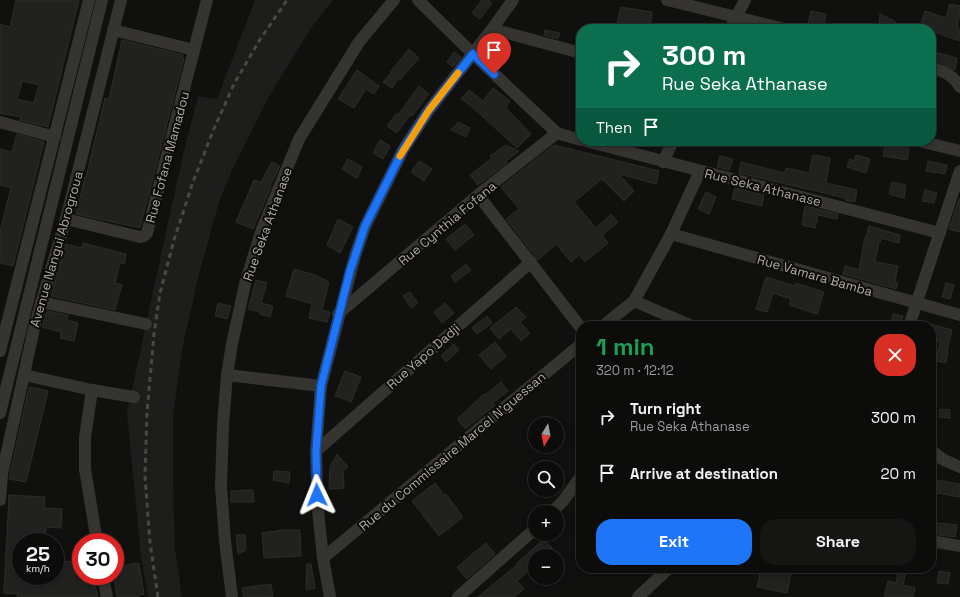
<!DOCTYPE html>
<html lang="en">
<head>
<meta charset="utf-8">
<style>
  :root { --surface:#0c0c0b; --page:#151514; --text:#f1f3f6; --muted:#9a9b9d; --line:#2c2c2c; --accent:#1f75f8 }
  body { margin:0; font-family:"Space Grotesk",sans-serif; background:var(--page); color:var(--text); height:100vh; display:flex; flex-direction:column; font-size:15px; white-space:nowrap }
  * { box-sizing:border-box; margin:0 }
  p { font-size:13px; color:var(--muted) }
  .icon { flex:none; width:22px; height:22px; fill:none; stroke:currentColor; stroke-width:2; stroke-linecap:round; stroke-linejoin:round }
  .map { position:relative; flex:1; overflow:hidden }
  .drawer { position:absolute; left:576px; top:321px; width:360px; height:252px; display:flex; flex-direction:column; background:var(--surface); border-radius:16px; box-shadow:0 2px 6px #0003,0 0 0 1px var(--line) }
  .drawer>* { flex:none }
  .banner { position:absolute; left:576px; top:24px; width:360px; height:122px; border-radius:16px; box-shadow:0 2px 6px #0003,0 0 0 1px var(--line); background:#0b6e4f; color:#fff; overflow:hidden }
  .needle { width:26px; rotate:190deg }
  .controls { position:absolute; left:528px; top:417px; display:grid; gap:8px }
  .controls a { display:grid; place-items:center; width:36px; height:36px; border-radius:50%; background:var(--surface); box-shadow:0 2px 6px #0003,0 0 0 1px var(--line); font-size:20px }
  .speed { position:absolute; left:12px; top:533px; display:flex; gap:8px; font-size:20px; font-weight:700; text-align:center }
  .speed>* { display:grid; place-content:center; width:52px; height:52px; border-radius:50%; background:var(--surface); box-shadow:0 2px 6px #0003,0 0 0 1px var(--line); line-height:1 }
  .speed small { font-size:10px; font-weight:400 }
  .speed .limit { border:6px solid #d22; background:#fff; color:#111 }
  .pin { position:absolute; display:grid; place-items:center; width:34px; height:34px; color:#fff; margin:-41px -17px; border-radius:50% 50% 50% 0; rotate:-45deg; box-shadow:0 0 4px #0007 }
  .pin .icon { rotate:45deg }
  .me { position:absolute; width:44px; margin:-22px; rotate:358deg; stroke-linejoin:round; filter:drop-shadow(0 0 3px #0008) }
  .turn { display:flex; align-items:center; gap:14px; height:84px; padding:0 20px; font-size:18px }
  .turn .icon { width:52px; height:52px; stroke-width:2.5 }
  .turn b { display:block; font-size:28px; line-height:34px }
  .then { display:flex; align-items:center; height:38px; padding:0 20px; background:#0003; gap:8px; font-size:15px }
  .round { display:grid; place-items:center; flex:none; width:42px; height:42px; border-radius:16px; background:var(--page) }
  .head { display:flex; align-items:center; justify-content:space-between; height:68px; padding:0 20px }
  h1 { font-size:24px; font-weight:700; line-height:30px; color:#1e9e55 }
  .cta { display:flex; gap:8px; margin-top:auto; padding:8px 20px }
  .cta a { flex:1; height:46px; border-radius:16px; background:var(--accent); color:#fff; font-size:16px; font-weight:700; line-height:46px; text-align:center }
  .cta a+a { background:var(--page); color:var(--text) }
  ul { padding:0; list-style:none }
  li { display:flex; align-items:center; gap:12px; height:56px; padding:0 20px }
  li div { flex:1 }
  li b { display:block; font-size:15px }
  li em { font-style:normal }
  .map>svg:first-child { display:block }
  .built { fill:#1d1d1b }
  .building { fill:#21211f; stroke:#2c2c29; fill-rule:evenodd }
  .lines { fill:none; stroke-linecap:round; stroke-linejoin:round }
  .minor { stroke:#353430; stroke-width:12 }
  .rail { stroke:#4a4843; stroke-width:3; stroke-dasharray:5 4; stroke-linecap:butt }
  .route-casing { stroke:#144ca1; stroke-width:10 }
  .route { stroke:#1f75f8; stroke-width:7 }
  .slow { stroke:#f59e0b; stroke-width:7 }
  .labels { text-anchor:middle; stroke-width:4; stroke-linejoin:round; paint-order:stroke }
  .street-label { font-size:13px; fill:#b2ab9f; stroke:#0b0b0a }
</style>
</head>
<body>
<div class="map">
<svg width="960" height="597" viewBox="0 0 960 597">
  <rect width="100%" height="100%" fill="#10100f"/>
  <path class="built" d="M255,0H333L311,28L268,98L232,170L219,202L198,278L182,349L173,417V483L175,548L182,597H148L141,557L127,413L162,250L182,159L198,96L217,99Z"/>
  <g class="building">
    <path d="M16,0H79L48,127L20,120L21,117L0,113V24L10,27ZM22,81L39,85L34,103L17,99Z"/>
    <path d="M482,0H488L492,3L480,19L472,13Z"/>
    <path d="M950,4L960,6V15L957,25L960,31V41L931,31V29H919L925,11L946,18Z"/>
    <path d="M621,7L652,12L650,27L617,22Z"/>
    <path d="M811,11L826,14L823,29H807Z"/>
    <path d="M880,14L896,22L895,29H890L879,23Z"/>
    <path d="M545,30L560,33L558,39L544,35Z"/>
    <path d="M122,40L183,55L182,57L184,58L140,228L76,214L85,177H86L105,98L109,99Z"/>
    <path d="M409,49L419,58L400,80L398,79L392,88L383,82L391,73L390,72Z"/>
    <path d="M454,52L461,57L453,67L447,62Z"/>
    <path d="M934,52L957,58L955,70L943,64L933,61Z"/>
    <path d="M357,70L379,86L374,94L366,89L354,108L338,99Z"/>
    <path d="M419,86L429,94L412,116L410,115L397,133L387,126L396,114L398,115Z"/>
    <path d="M493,88L510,101L506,108L531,134L517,148L471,106L461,99L469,90L483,101Z"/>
    <path d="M458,122L470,128L466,137L451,130Z"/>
    <path d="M17,134L44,142L13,266L0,263V231L11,188L0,185V149L12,152Z"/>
    <path d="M380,140L390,146L383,159L373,153Z"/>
    <path d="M885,144L909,149L907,160L883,156Z"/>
    <path d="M506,145L519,151L506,161L507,163L478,185L470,175L492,158L490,156Z"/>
    <path d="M554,145L659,171L656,184L619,174L634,191L624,201L602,179L574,202L596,228L611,214L618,222L602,235L608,243L585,262L579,255L571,262L556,244L538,260L506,219L519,209L501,187Z"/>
    <path d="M813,155L830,158L826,183L857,190L855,202L845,200V198L739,173L741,162L785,173L786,168L809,173Z"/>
    <path d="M856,155L870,159L866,173L847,167L850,159L854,161Z"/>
    <path d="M720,156L732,159L733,160L729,170L717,167Z"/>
    <path d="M348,159L362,167L357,178L342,169Z"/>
    <path d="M419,161L432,169L424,181L411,172Z"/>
    <path d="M928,161L947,165L945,174L926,171Z"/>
    <path d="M272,162L280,166L270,186L271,187L253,229L236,222L254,180L261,182Z"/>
    <path d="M892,182L906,185L904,198L889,194Z"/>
    <path d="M735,188L764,195L762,206L732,199Z"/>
    <path d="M925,190L937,193L934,203L922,201Z"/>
    <path d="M706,192L716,197L709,214L698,209Z"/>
    <path d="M959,199H960V232L949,229Z"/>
    <path d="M805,206L838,214L837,219L818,215L815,228L802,225Z"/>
    <path d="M338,219L353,227L340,253L327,245Z"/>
    <path d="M465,224L474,235L455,250L446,239Z"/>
    <path d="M869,226L900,235L899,243L881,238L880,243L879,242L875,262L898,266L895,282L898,283L896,289L843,274L845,266L859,270L865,237H866Z"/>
    <path d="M83,243L126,254L124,264L120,263L115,283L122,285L115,310L51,296L66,244L82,248Z"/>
    <path d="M466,264L471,270L455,282L451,276Z"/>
    <path d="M294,269L315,275L329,282L322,310L330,312L327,322L309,318L312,304L286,296Z"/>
    <path d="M766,277L795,286L796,283L824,292L817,314L789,305L791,299L773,293L767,312L756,309Z"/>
    <path d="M256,280L267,283L261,303L273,306L270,317L260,314V312L248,309Z"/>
    <path d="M946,283L954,285L950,299L942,297Z"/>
    <path d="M410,292L418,303L411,308L403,296Z"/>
    <path d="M218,303L231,306L227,319L215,316Z"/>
    <path d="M445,303L454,313L442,323L434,312Z"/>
    <path d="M516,307L526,317L520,322L530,333L521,341L511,329L499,339L490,328Z"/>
    <path d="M47,311L68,315L67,320L78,323L74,341L60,338L61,332L42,327Z"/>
    <path d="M893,314L903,316L900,326H890Z"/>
    <path d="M487,316L492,323L477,334L472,328Z"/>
    <path d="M931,324L952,330L947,351H948L946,363L936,361L940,342L931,340Z"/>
    <path d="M495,342L506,356L491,369L479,355Z"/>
    <path d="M454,344L459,350L446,362L441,356Z"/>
    <path d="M345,371L361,377L351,402L335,396Z"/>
    <path d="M501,382L508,391L493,403L495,405L493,407L465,429L457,419L484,394L485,395Z"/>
    <path d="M29,387L48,391L26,482L9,479Z"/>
    <path d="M940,409L950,410V418L939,417Z"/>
    <path d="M337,454L348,467L343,471L344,488L329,489L330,467Z"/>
    <path d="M274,471L290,472L289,483L273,480Z"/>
    <path d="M931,479L960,484V497L931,492Z"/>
    <path d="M435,483L444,495L446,494L463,517L439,536L412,501Z"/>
    <path d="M253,490L254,502H231V491Z"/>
    <path d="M9,495L45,497L44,508L62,509L61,528L46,527L45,542H21V576H55V564L81,559V576H93L98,597H18V594L4,593Z"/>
    <path d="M931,522L957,525L955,537L931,534Z"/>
    <path d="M284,530H300L301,556L264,558L262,533Z"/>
    <path d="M236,535H245L246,550L238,554Z"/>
    <path d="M544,539L553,549L545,556H535V565L517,581L524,589L514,597H478L518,564L517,563Z"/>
    <path d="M486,543L495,554L467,579L457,567Z"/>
    <path d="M139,563L144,594L139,595V597H117L114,576H115V567Z"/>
    <path d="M307,564H311L315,588L306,590Z"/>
    <path d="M761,568H792L787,593L757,587Z"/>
    <path d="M899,568H907L903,585L915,588L913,597H884L888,581L896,583Z"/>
    <path d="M939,571L950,573L948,584L937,583Z"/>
    <path d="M271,584L273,597H244L242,588Z"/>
  </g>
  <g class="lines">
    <g class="minor">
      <path d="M418,0L473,54L557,133L581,140"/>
      <path d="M667,0L785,29"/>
      <path d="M492,29L581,53"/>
      <path d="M730,29L745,0"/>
      <path d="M113,30L194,50"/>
      <path d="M931,68C944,71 953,75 960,87"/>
      <path d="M0,122L55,137"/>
      <path d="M586,141L940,233"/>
      <path d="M919,141L960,151"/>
      <path d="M663,162L673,141"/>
      <path d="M478,195L581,328"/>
      <path d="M66,219L140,237L144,236L147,233L207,0"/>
      <path d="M671,234L960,315"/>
      <path d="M634,301L692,326"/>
      <path d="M41,302L146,324"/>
      <path d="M338,314L478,195L557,133"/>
      <path d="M603,326L634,301L671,234L700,171"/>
      <path d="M909,326L960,171"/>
      <path d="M0,351L89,0"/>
      <path d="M24,375L92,390L134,397"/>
      <path d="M227,375L321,386"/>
      <path d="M92,390L85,437V469L97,542"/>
      <path d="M0,413L102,0"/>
      <path d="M931,450L942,459L960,467"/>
      <path d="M316,451L531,262"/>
      <path d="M0,500L2,474L35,324L66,219L121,0"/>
      <path d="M552,512L563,501L581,476"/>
      <path d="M931,541L960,546"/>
      <path d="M323,558L581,344"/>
      <path d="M103,576L107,597"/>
      <path d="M232,597L225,541L221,486L223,425L227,375L232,344L245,284L261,232L299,139L359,42L394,0"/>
      <path d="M330,597L323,558L318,510L316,451L321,386L355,256L365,227L403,150L429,110L492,29L513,0"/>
      <path d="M458,597L535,529"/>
      <path d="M638,597L669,568"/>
    </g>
    <path class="rail" d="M158,597L150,543L145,476L147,412L154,334L160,293L174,240L193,182L213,131L234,84L259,41L287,0"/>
  </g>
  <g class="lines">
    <g class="route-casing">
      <path id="route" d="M317,495L316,451L321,386L350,271L365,226L403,150L429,110L473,54L494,74"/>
    </g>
    <use href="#route" class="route"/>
    <path class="slow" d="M400,156L429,110L458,73"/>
  </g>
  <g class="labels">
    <g class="street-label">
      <text transform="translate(167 157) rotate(-75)" y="5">Rue Fofana Mamadou</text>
      <text transform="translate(763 187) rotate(14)" y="5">Rue Seka Athanase</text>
      <text transform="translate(447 223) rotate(-40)" y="5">Rue Cynthia Fofana</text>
      <text transform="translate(267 224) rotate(-70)" y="5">Rue Seka Athanase</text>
      <text transform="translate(56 249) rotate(-74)" y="5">Avenue Nangui Abrogroua</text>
      <text transform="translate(815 275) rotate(16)" y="5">Rue Vamara Bamba</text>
      <text transform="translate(423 356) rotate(-41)" y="5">Rue Yapo Dadji</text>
      <text transform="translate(452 451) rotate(-40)" y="5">Rue du Commissaire Marcel N'guessan</text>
    </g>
  </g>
</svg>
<div class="controls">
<a><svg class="needle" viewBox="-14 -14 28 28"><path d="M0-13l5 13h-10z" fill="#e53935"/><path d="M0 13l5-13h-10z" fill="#9a9b9d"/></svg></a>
<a><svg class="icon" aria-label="search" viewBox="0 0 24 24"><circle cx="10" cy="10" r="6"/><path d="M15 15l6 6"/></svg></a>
<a>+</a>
<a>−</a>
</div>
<div class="speed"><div>25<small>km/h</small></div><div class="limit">30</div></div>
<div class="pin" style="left:494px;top:74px;background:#d93025"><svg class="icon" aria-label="arrive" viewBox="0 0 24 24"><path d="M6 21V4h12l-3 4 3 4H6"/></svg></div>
<svg class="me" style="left:317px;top:495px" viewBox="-20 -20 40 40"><path d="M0-17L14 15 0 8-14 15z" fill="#1f75f8" stroke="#fff" stroke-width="4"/></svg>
<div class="banner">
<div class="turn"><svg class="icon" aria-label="right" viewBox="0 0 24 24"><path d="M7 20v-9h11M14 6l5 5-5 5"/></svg><div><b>300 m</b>Rue Seka Athanase</div></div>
<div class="then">Then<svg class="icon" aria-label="arrive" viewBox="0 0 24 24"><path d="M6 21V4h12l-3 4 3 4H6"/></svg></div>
</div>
<section class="drawer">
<div class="head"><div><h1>1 min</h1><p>320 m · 12:12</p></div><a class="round" style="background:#d93025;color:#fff"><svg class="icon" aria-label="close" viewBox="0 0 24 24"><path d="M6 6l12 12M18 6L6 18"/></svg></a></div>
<ul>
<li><svg class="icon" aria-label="right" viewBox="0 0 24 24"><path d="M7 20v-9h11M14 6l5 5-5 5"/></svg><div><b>Turn right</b><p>Rue Seka Athanase</p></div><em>300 m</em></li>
<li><svg class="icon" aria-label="arrive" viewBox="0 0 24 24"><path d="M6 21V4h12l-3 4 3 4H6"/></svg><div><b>Arrive at destination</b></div><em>20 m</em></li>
</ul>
<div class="cta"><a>Exit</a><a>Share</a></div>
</section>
</div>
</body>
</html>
